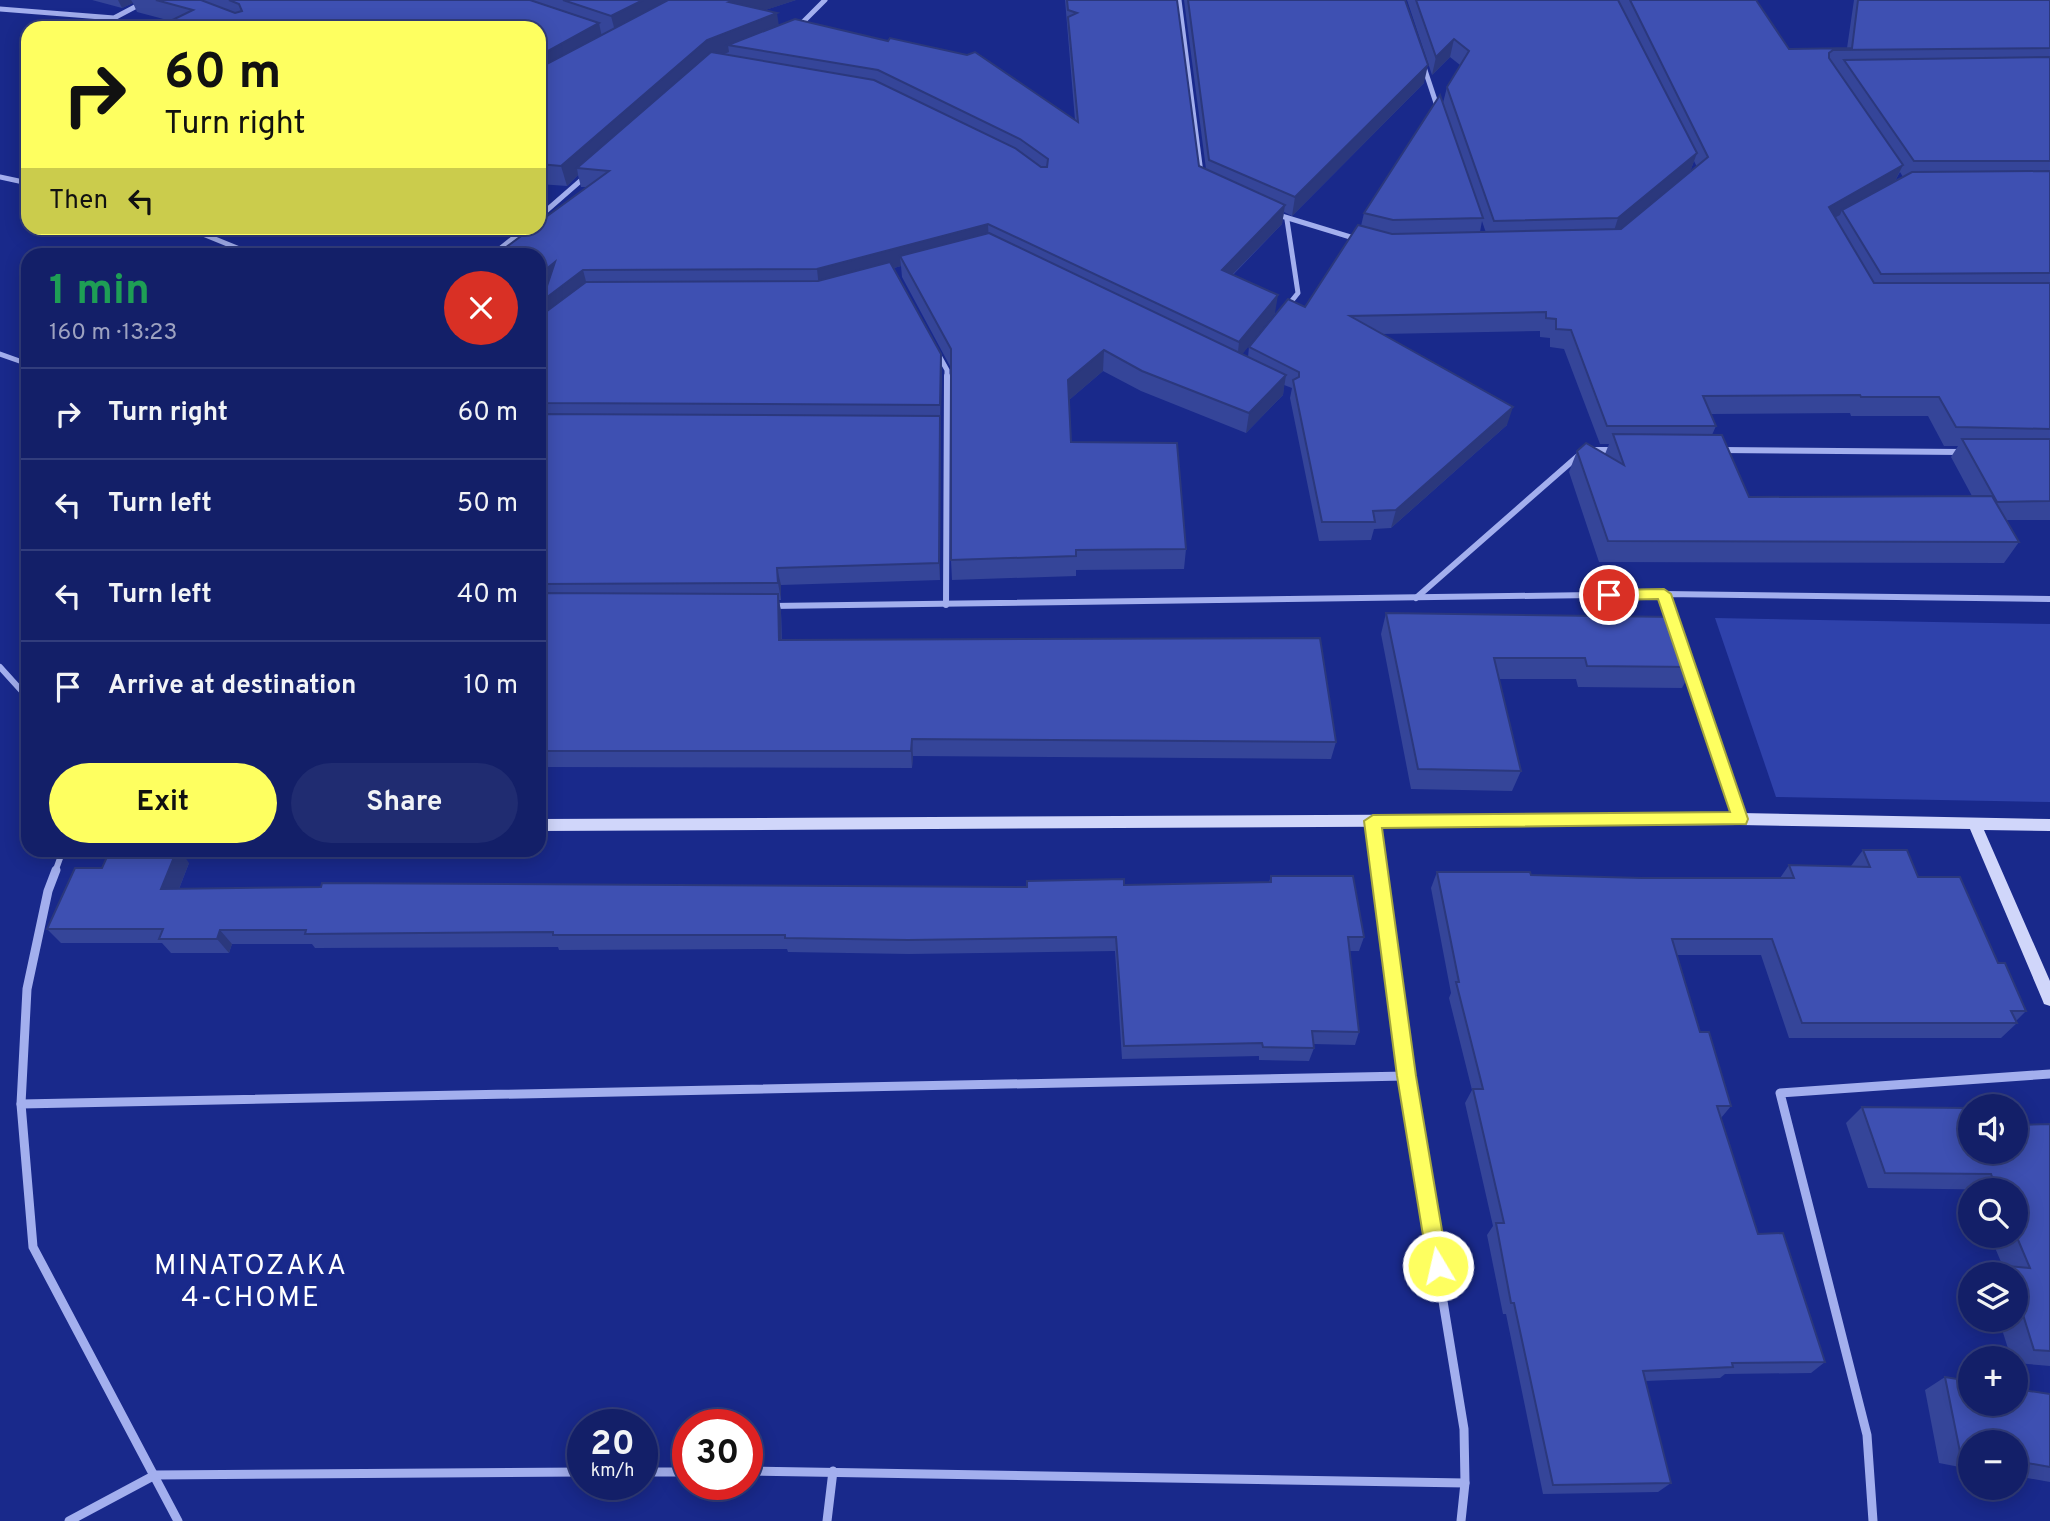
<!DOCTYPE html>
<html lang="en">
<head>
<meta charset="utf-8">
<style>
  :root { --surface:#131f68; --page:#202c71; --text:#f1f3f6; --muted:#9da2c0; --line:#323d7c; --accent:#feff60 }
  body { margin:0; font-family:Overpass,sans-serif; background:var(--page); color:var(--text); height:100vh; display:flex; flex-direction:column; font-size:26px; white-space:nowrap }
  * { box-sizing:border-box; margin:0 }
  p { font-size:23px; color:var(--muted) }
  .icon { flex:none; width:38px; height:38px; fill:none; stroke:currentColor; stroke-width:2; stroke-linecap:round; stroke-linejoin:round }
  .map { position:relative; flex:1; overflow:hidden }
  .panel { position:absolute; left:21px; top:248px; width:525px; height:609px; display:flex; flex-direction:column; background:var(--surface); border-radius:21px; box-shadow:0 4px 18px #0003,0 0 0 2px var(--line) }
  .panel>* { flex:none }
  .guide { position:absolute; left:21px; top:21px; width:525px; height:214px; border-radius:21px; box-shadow:0 4px 18px #0003,0 0 0 2px var(--line); background:#feff60; color:#111; overflow:hidden }
  .buttons { position:absolute; left:1958px; top:1094px; display:grid; gap:14px }
  .buttons a { display:grid; place-items:center; width:70px; height:70px; border-radius:50%; background:var(--surface); box-shadow:0 4px 18px #0003,0 0 0 2px var(--line); font-size:35px }
  .speed { position:absolute; left:567px; top:1409px; display:flex; gap:14px; font-size:35px; font-weight:700; text-align:center }
  .speed>* { display:grid; place-content:center; width:91px; height:91px; border-radius:50%; background:var(--surface); box-shadow:0 4px 18px #0003,0 0 0 2px var(--line); line-height:1 }
  .speed small { font-size:18px; font-weight:400 }
  .speed .limit { border:10px solid #d22; background:#fff; color:#111 }
  .pin { position:absolute; display:grid; place-items:center; width:60px; height:60px; color:#fff; margin:-30px; border:4px solid #fff; border-radius:50%; box-shadow:0 2px 7px #0007 }
  .me { position:absolute; width:77px; margin:-38px; rotate:351deg; stroke-linejoin:round; filter:drop-shadow(0 0 5px #0008) }
  .turn { display:flex; align-items:center; gap:24px; height:147px; padding:0 28px; font-size:32px }
  .turn .icon { width:91px; height:91px; stroke-width:2.5 }
  .turn b { display:block; font-size:49px; line-height:60px }
  .then { display:flex; align-items:center; height:66px; padding:0 28px; background:#0003; gap:14px; font-size:26px }
  .round { display:grid; place-items:center; flex:none; width:74px; height:74px; border-radius:37px; background:var(--page) }
  .head { display:flex; align-items:center; justify-content:space-between; height:119px; padding:0 28px }
  h1 { font-size:42px; font-weight:700; line-height:52px; color:#1e9e55 }
  .action { display:flex; gap:14px; margin-top:auto; padding:14px 28px }
  .action a { flex:1; height:80px; border-radius:42px; background:var(--accent); color:#111; font-size:28px; font-weight:700; line-height:80px; text-align:center }
  .action a+a { background:var(--page); color:var(--text) }
  ul { padding:0; list-style:none }
  li { display:flex; align-items:center; gap:21px; height:91px; padding:0 28px; border-top:2px solid var(--line) }
  li div { flex:1 }
  li b { display:block; font-size:26px }
  li em { font-style:normal }
  .map>svg:first-child { display:block }
  .green { fill:#2f42ab }
  .lines { fill:none; stroke-linecap:round; stroke-linejoin:round }
  .street-far2 { stroke:#a3afee; stroke-width:5 }
  .street-far1 { stroke:#a3afee; stroke-width:6 }
  .street { stroke:#a3afee; stroke-width:9 }
  .secondary { fill:#d0d6fa; fill-rule:evenodd }
  .wall { fill:#354599; fill-rule:evenodd }
  .shaded-wall { fill:#2b387d }
  .building { fill:#3e50b2; stroke:#2b387d; stroke-width:2 }
  .route { fill:#feff60; stroke:#a5a63e; stroke-width:2 }
  .labels { text-anchor:middle; stroke-width:7; stroke-linejoin:round; paint-order:stroke }
  .near-neighbourhood-label { font-size:28px; letter-spacing:2px; fill:#fff; stroke:#19298b }
</style>
</head>
<body>
<div class="map">
<svg width="2050" height="1521" viewBox="0 0 2050 1521">
  <rect width="100%" height="100%" fill="#19298b"/>
  <path class="green" d="M1715,618L2050,624V802L1776,797Z"/>
  <g class="lines">
    <g class="street-far2">
      <path d="M1179,0L1201,173"/>
      <path d="M0,9L114,18L148,0"/>
      <path d="M799,26L825,0"/>
      <path d="M1424,67L1438,109"/>
      <path d="M0,177L28,183"/>
      <path d="M1275,214L1357,239"/>
      <path d="M539,217L586,176"/>
      <path d="M188,228L257,256"/>
      <path d="M491,256L526,228"/>
      <path d="M1286,308L1298,293L1287,220"/>
      <path d="M937,352L947,370V377"/>
      <path d="M0,354L28,364"/>
    </g>
    <g class="street-far1">
      <path d="M1588,450H1615"/>
      <path d="M1721,450L1961,452"/>
      <path d="M1664,594L1675,626"/>
      <path d="M1416,598L1578,456"/>
      <path d="M946,605L947,376"/>
      <path d="M771,606L1664,594L2050,599"/>
      <path d="M1688,664L1740,819"/>
      <path d="M0,667L28,698"/>
      <path d="M1373,821L1380,872"/>
      <path d="M55,872L63,850"/>
    </g>
    <g class="street">
      <path d="M56,870L48,891L27,989L21,1104L33,1247L178,1521"/>
      <path d="M1379,870L1406,1076L1464,1429L1465,1483L1461,1521"/>
      <path d="M21,1104L1406,1076"/>
      <path d="M747,1471L1465,1483"/>
      <path d="M642,1472H688"/>
      <path d="M69,1521L155,1475L583,1472"/>
      <path d="M827,1521L833,1471"/>
      <path d="M1873,1521L1867,1435L1780,1093L2050,1074"/>
    </g>
    <path class="secondary" d="M1740,813L2050,819V831L1984,830L2050,981V1006L2044,1004L2042,999L1970,829L1740,825L539,831V819Z"/>
  </g>
  <g class="wall">
    <path d="M92,0H796L765,10L779,25L1075,120L1065,0H1177L1199,166L1206,169L1184,0H1405L1424,83L1292,216L1284,212L1282,224L1233,275L1275,313L1242,354L1248,357L1249,347L1305,307L1361,226L1364,213L1443,103L1447,87L1460,65L1450,57L1432,75L1407,0H1756L1789,49L1847,48L1854,0H2050V520H2006L2019,542L2004,563L1599,562L1569,472L1577,451L1605,454L1609,444H1600L1564,349L1550,347V338L1540,337V331L1382,334L1507,425L1391,528L1374,529L1371,540L1319,541L1290,398L1292,388L1284,385L1283,395L1246,433L1141,391L1103,371L1069,400L1071,442L1186,549L1184,569L1076,570V576L952,580L951,560V368L902,277L901,266L894,268L941,354L942,371L940,422V580L781,585V600H779L781,612L782,640L1336,742L1331,759L913,756L912,768L543,767L541,762H539V317L545,312L587,187H581L578,175L567,186L539,184V28H161L160,26L171,21L137,12L133,3L122,8ZM1694,161L1697,167L1690,172ZM1900,172L1903,177L1895,181ZM1482,221L1485,230L1486,232H1480ZM1850,413L1851,416H1928L1944,446H1958L1951,457L1972,496L1749,497L1712,435L1716,426L1711,414Z"/>
    <path d="M1386,613L1693,667L1682,688L1578,687L1576,679H1499L1521,771L1512,791L1411,789L1381,634Z"/>
    <path d="M1863,850L1918,877L1998,963L2026,1011L2016,1021L2017,1023L2001,1038H1789L1761,955H1677L1700,1032L1731,1106L1721,1118L1758,1234L1825,1362L1811,1373L1725,1374L1720,1378L1646,1381L1671,1483L1658,1492L1543,1494L1506,1314H1503L1487,1235L1493,1226L1465,1103L1472,1090L1449,998L1451,993L1431,888L1437,872L1642,878H1780L1789,865L1851,866Z"/>
    <path d="M189,863L179,889L1027,887L1269,882L1271,876L1364,937L1359,951H1350L1359,1032L1355,1045L1313,1044L1314,1048L1309,1061L1259,1060V1056L1122,1059L1115,951L909,954L788,952L787,949L559,950L558,947L315,948L312,944H232L229,953H171L162,943H61L47,929L102,868Z"/>
    <path d="M1862,1107L1970,1152L2050,1124V1366L2016,1363V1358H2011L1999,1320H2016V1274H1997L2004,1269L1990,1236H2016V1190L1868,1188L1846,1123Z"/>
    <path d="M1945,1377L2050,1394V1482L2016,1476V1442H1970V1469L1939,1463L1925,1390Z"/>
  </g>
  <g class="shaded-wall">
    <path d="M118,0H131L133,3L122,8Z"/>
    <path d="M643,0H684L616,35L611,16Z"/>
    <path d="M735,0H796L732,21L729,2Z"/>
    <path d="M777,13L780,33L728,45L729,52L710,60L577,168L578,175L567,186L561,166L707,40Z"/>
    <path d="M599,23L603,42L539,79V56Z"/>
    <path d="M1454,39L1450,57L1432,75L1436,57Z"/>
    <path d="M1428,65L1424,83L1292,216L1295,197Z"/>
    <path d="M1697,153L1690,172L1612,237L1618,218Z"/>
    <path d="M1903,165L1894,183L1842,210L1840,215L1821,225L1829,207Z"/>
    <path d="M1285,205L1282,224L1219,288L1222,270Z"/>
    <path d="M988,224L989,243L900,256L901,266L819,288L817,269Z"/>
    <path d="M555,262L560,281L539,298V275Z"/>
    <path d="M583,270L588,289L547,319L542,301Z"/>
    <path d="M1278,295L1275,313L1237,361L1239,342Z"/>
    <path d="M1104,350L1103,371L1068,401V380Z"/>
    <path d="M941,354L942,371L941,422L940,405Z"/>
    <path d="M1286,375L1283,395L1246,433L1249,413Z"/>
    <path d="M1513,407L1507,425L1391,528L1396,510Z"/>
    <path d="M940,416L941,434L940,580L939,563Z"/>
    <path d="M777,568L781,585V600L778,583Z"/>
    <path d="M778,594L781,612L782,658L779,640Z"/>
    <path d="M912,739L913,756L912,768L911,751Z"/>
    <path d="M177,850H180L189,863L173,904L161,889Z"/>
    <path d="M220,930L232,944L229,953L217,939Z"/>
  </g>
  <g class="building">
    <path d="M156,0H201L235,13L242,11L239,4L229,0H530L599,23L539,56V28H164L160,26L193,10Z"/>
    <path d="M563,0H643L611,16Z"/>
    <path d="M668,0H735L729,2L777,13L707,40L561,166L539,164V68Z"/>
    <path d="M1067,0H1177L1199,166L1285,205L1222,270L1278,295L1239,342L988,224L817,269L583,270L542,301L555,262L539,275V256H494L532,228H539V222L609,171L577,168L711,52L874,80L1015,148L1041,167H1047L1048,159L1020,139L878,70L728,45L795,19L888,41L890,38L967,55L975,52L1078,122L1068,17L1077,13L1068,10Z"/>
    <path d="M1188,0H1405L1428,65L1295,197L1209,160Z"/>
    <path d="M1416,0H1618L1697,153L1618,218L1494,221L1447,87L1469,51L1454,39L1436,57Z"/>
    <path d="M1630,0H1756L1789,49L1852,48L1858,0H2050V48L1833,50L1829,53V58L1903,165L1829,207L1874,283H2050V429L1956,427L1939,397H1861L1860,395L1703,396L1716,426H1607L1571,330L1556,329V319L1546,318V312L1350,316L1513,407L1396,510L1373,511L1375,522H1322L1293,380L1299,377V372L1249,347L1288,299L1305,307L1358,225L1392,234L1621,229L1708,157Z"/>
    <path d="M2050,57V161H1914L1844,60Z"/>
    <path d="M1440,95L1483,218L1393,220L1364,213Z"/>
    <path d="M2050,171V273L1881,274L1842,210L1912,172Z"/>
    <path d="M989,233L1286,375L1249,413L1142,371L1104,350L1068,380L1071,442L1177,443L1186,549L1076,550V556L951,560V349L900,256Z"/>
    <path d="M890,262L941,354L940,405L539,403V317L586,282L818,281Z"/>
    <path d="M539,414L940,416L939,563L777,568L778,583L539,584Z"/>
    <path d="M1613,434L1722,435L1749,497L1992,496L2019,542L1608,541L1577,451L1586,443L1624,465Z"/>
    <path d="M1962,439H2050V501L1997,502Z"/>
    <path d="M539,593L778,594L779,640L1320,638L1336,742L912,739L911,751H539Z"/>
    <path d="M1386,613L1676,617L1693,667L1587,666L1585,658H1494L1521,771L1418,769Z"/>
    <path d="M110,850H177L161,889L321,887L322,883L1027,887V881L1124,879V885L1271,882V876H1353L1364,937H1348L1359,1032L1312,1031L1314,1048L1263,1047L1262,1043L1124,1046L1116,937L908,940L785,938V935H553V932L305,934L306,930H220L217,939H159L163,929H47L75,868H102Z"/>
    <path d="M1863,850H1907L1918,877H1960L1998,963H2005L2026,1011H2011L2017,1023H1802L1772,939H1672L1700,1032H1709L1731,1106H1717L1758,1234L1783,1233L1825,1362L1732,1363L1733,1367L1643,1371L1671,1483L1553,1485L1514,1303H1511L1496,1223H1504L1473,1089H1483L1456,982H1459L1437,872H1530L1531,875L1642,878H1794L1789,865L1870,867Z"/>
    <path d="M1862,1107L1970,1108V1152H2016V1125L2050,1124V1351L2034,1350L2016,1292V1274H2010L2008,1266L2030,1268L2016,1235V1190H1997L1991,1174L1885,1173Z"/>
    <path d="M1945,1377L1970,1381V1404H2016V1389L2050,1394V1467L2016,1461V1442H1970V1454L1960,1452Z"/>
  </g>
  <path class="route" d="M1664,589L1671,594L1748,819L1746,824L1382,828L1416,1076L1448,1266L1445,1273L1438,1276L1431,1273L1428,1266L1397,1076L1364,821L1373,815L1730,812L1658,599L1609,600L1601,595L1609,590Z"/>
  <g class="labels">
    <g class="near-neighbourhood-label">
      <text x="251" y="1274">MINATOZAKA<tspan x="251" dy="32">4-CHOME</tspan></text>
    </g>
  </g>
</svg>
<div class="buttons">
<a><svg class="icon" aria-label="sound" viewBox="0 0 24 24"><path d="M4 9h4l5-4v14l-5-4H4zM17 9q2 3 0 6"/></svg></a>
<a><svg class="icon" aria-label="search" viewBox="0 0 24 24"><circle cx="10" cy="10" r="6"/><path d="M15 15l6 6"/></svg></a>
<a><svg class="icon" aria-label="layers" viewBox="0 0 24 24"><path d="M12 4l9 5-9 5-9-5zM3 14l9 5 9-5"/></svg></a>
<a>+</a>
<a>−</a>
</div>
<div class="speed"><div>20<small>km/h</small></div><div class="limit">30</div></div>
<div class="pin" style="left:1609px;top:595px;background:#d93025"><svg class="icon" aria-label="arrive" viewBox="0 0 24 24"><path d="M6 21V4h12l-3 4 3 4H6"/></svg></div>
<svg class="me" style="left:1438px;top:1266px" viewBox="-20 -20 40 40"><circle r="17" fill="#feff60" stroke="#fff" stroke-width="3"/><path d="M0-11L8 9 0 5-8 9z" fill="#fff"/></svg>
<div class="guide">
<div class="turn"><svg class="icon" aria-label="right" viewBox="0 0 24 24"><path d="M7 20v-9h11M14 6l5 5-5 5"/></svg><div><b>60 m</b>Turn right</div></div>
<div class="then">Then<svg class="icon" aria-label="left" viewBox="0 0 24 24"><path d="M17 20v-9H6M10 6l-5 5 5 5"/></svg></div>
</div>
<section class="panel">
<div class="head"><div><h1>1 min</h1><p>160 m · 13:23</p></div><a class="round" style="background:#d93025;color:#fff"><svg class="icon" aria-label="close" viewBox="0 0 24 24"><path d="M6 6l12 12M18 6L6 18"/></svg></a></div>
<ul>
<li><svg class="icon" aria-label="right" viewBox="0 0 24 24"><path d="M7 20v-9h11M14 6l5 5-5 5"/></svg><div><b>Turn right</b></div><em>60 m</em></li>
<li><svg class="icon" aria-label="left" viewBox="0 0 24 24"><path d="M17 20v-9H6M10 6l-5 5 5 5"/></svg><div><b>Turn left</b></div><em>50 m</em></li>
<li><svg class="icon" aria-label="left" viewBox="0 0 24 24"><path d="M17 20v-9H6M10 6l-5 5 5 5"/></svg><div><b>Turn left</b></div><em>40 m</em></li>
<li><svg class="icon" aria-label="arrive" viewBox="0 0 24 24"><path d="M6 21V4h12l-3 4 3 4H6"/></svg><div><b>Arrive at destination</b></div><em>10 m</em></li>
</ul>
<div class="action"><a>Exit</a><a>Share</a></div>
</section>
</div>
</body>
</html>
